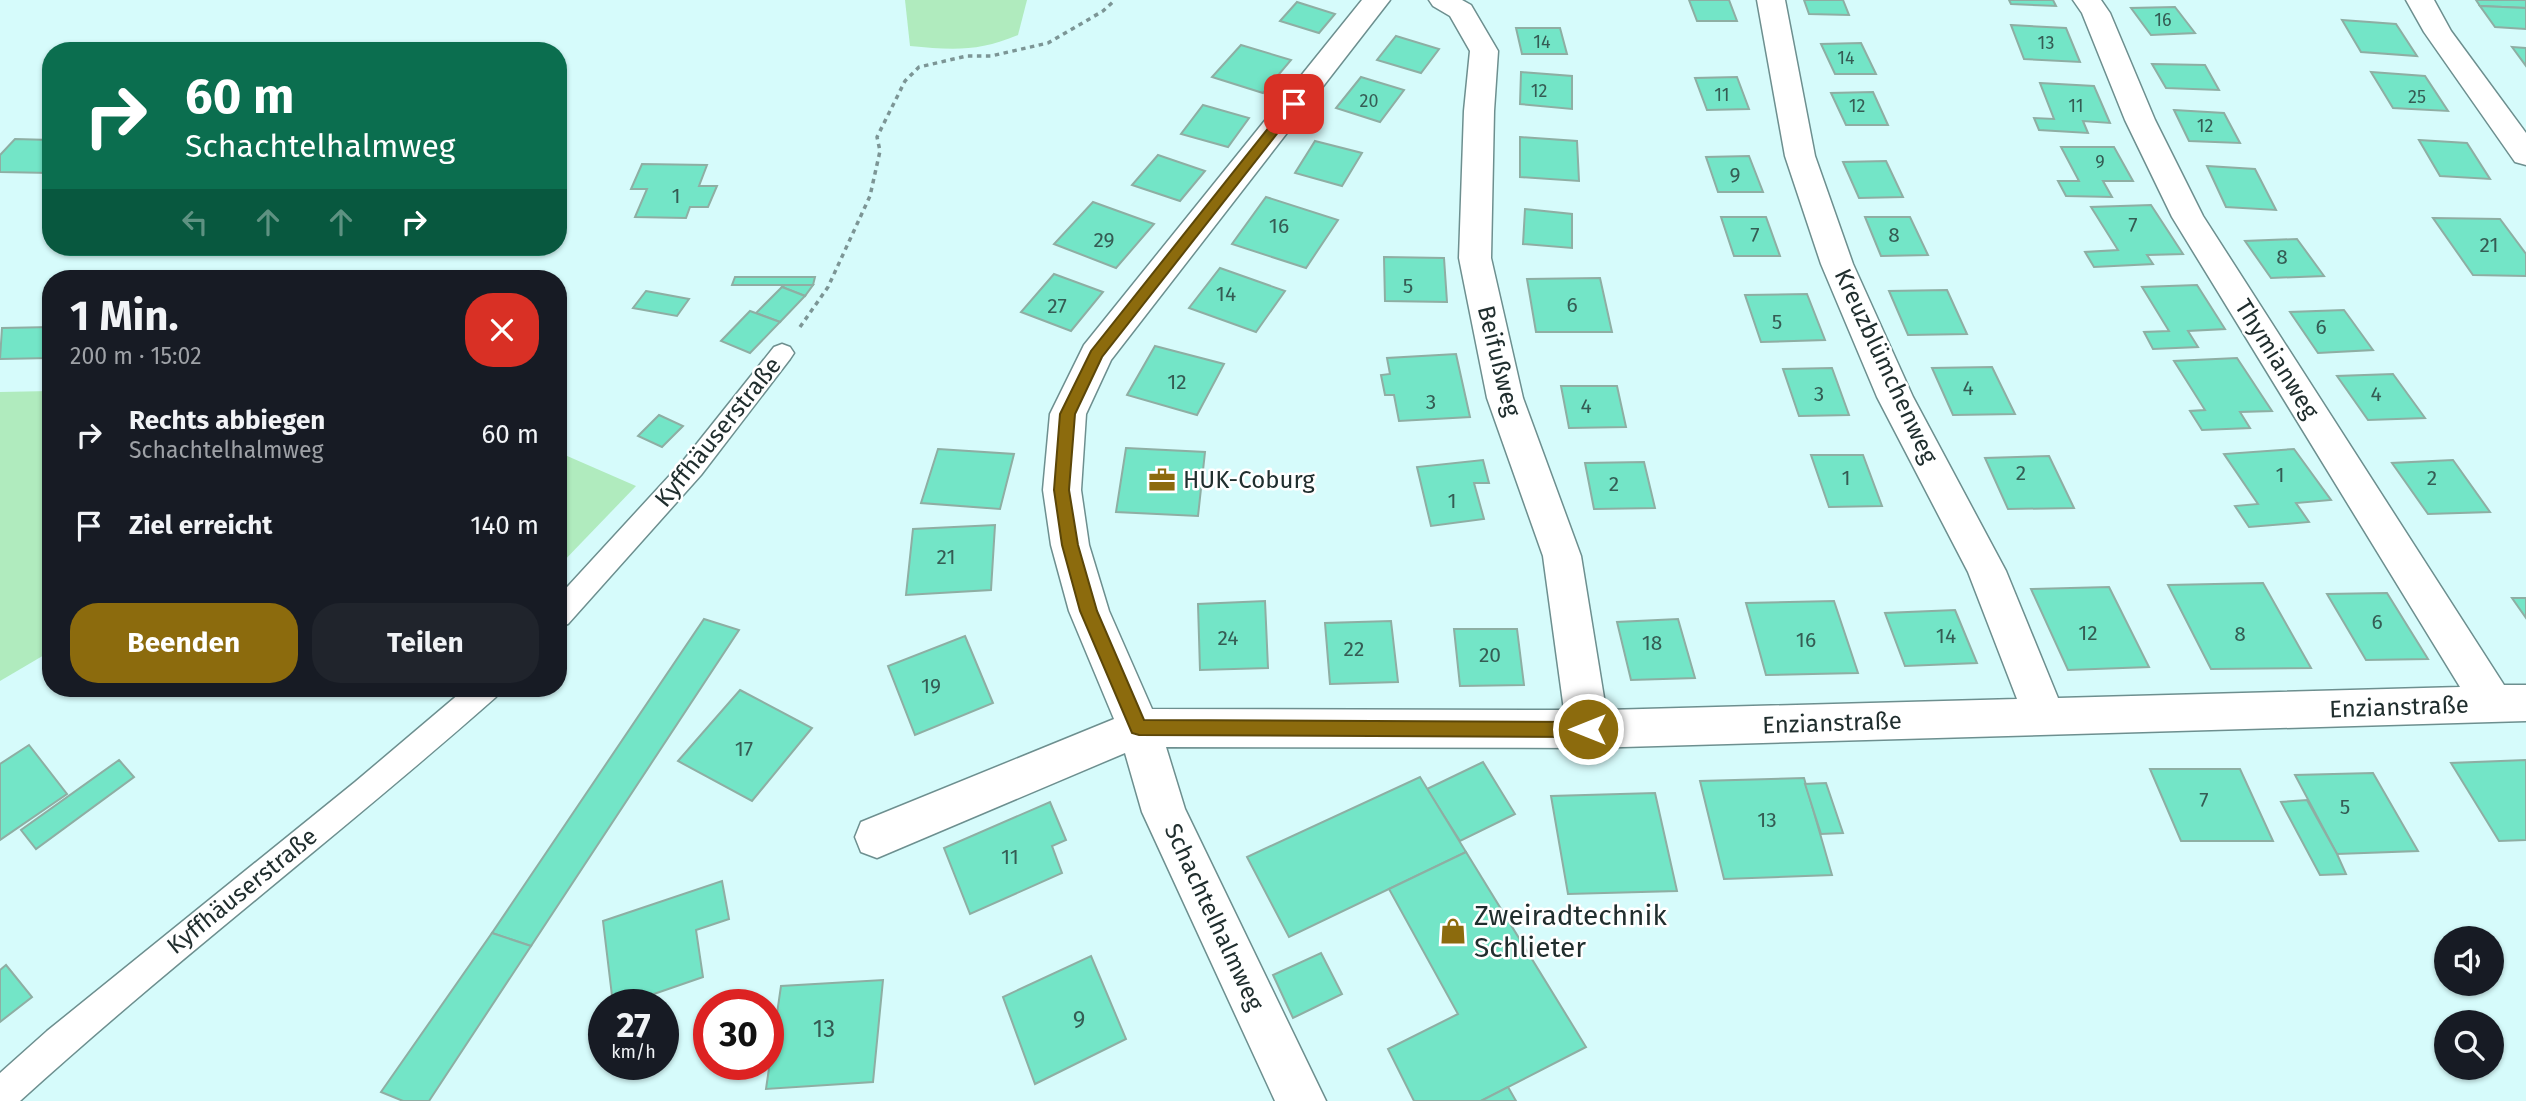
<!DOCTYPE html>
<html lang="de">
<head>
<meta charset="utf-8">
<style>
  :root { --surface:#171b24; --page:#20242c; --text:#f1f3f6; --muted:#9ea1a6; --accent:#8c6b0d }
  body { margin:0; font-family:"Fira Sans",sans-serif; background:var(--page); color:var(--text); height:100vh; display:flex; flex-direction:column; font-size:26px; white-space:nowrap }
  * { box-sizing:border-box; margin:0 }
  p { font-size:23px; color:var(--muted) }
  .icon { flex:none; width:38px; height:38px; fill:none; stroke:currentColor; stroke-width:2; stroke-linecap:round; stroke-linejoin:round }
  .map { position:relative; flex:1; overflow:hidden }
  .sheet { position:absolute; left:42px; top:270px; width:525px; height:427px; display:flex; flex-direction:column; background:var(--surface); border-radius:28px; box-shadow:0 2px 5px #0004 }
  .sheet>* { flex:none }
  .top-card { position:absolute; left:42px; top:42px; width:525px; height:214px; border-radius:28px; box-shadow:0 2px 5px #0004; background:#0b6e4f; color:#fff; overflow:hidden }
  .buttons { position:absolute; left:2434px; top:926px; display:grid; gap:14px }
  .buttons a { display:grid; place-items:center; width:70px; height:70px; border-radius:50%; background:var(--surface); box-shadow:0 2px 5px #0004; font-size:35px }
  .speed { position:absolute; left:588px; top:989px; display:flex; gap:14px; font-size:35px; font-weight:700; text-align:center }
  .speed>* { display:grid; place-content:center; width:91px; height:91px; border-radius:50%; background:var(--surface); box-shadow:0 2px 5px #0004; line-height:1 }
  .speed small { font-size:18px; font-weight:400 }
  .speed .limit { border:10px solid #d22; background:#fff; color:#111 }
  .pin { position:absolute; display:grid; place-items:center; width:60px; height:60px; color:#fff; margin:-30px; border-radius:14px; box-shadow:0 4px 10px #0006 }
  .me { position:absolute; width:77px; margin:-38px; rotate:270deg; stroke-linejoin:round; filter:drop-shadow(0 0 5px #0008) }
  .turn { display:flex; align-items:center; gap:24px; height:147px; padding:0 28px; font-size:32px }
  .turn .icon { width:91px; height:91px; stroke-width:2.5 }
  .turn b { display:block; font-size:49px; line-height:60px }
  .lanes { display:flex; align-items:center; height:66px; padding:0 28px; background:#0003; justify-content:center; gap:35px; direction:ltr }
  .lanes .off { opacity:.35 }
  .round { display:grid; place-items:center; flex:none; width:74px; height:74px; border-radius:28px; background:var(--page) }
  .head { display:flex; align-items:center; justify-content:space-between; height:119px; padding:0 28px }
  h1 { font-size:42px; font-weight:700; line-height:52px }
  .button { display:flex; gap:14px; margin-top:auto; padding:14px 28px }
  .button a { flex:1; height:80px; border-radius:28px; background:var(--accent); color:#fff; font-size:28px; font-weight:700; line-height:80px; text-align:center }
  .button a+a { background:var(--page); color:var(--text) }
  ul { padding:0; list-style:none }
  li { display:flex; align-items:center; gap:21px; height:91px; padding:0 28px }
  li div { flex:1 }
  li b { display:block; font-size:26px }
  li em { font-style:normal }
  .map>svg:first-child { display:block }
  .green { fill:#b0ebbe }
  .building { fill:#73e5c7; stroke:#8eaea3; stroke-width:2 }
  .lines { fill:none; stroke-linecap:round; stroke-linejoin:round }
  .service-casing { stroke:#6d8f8f; stroke-width:3 }
  .minor-casing { stroke:#6d8f8f; stroke-width:3 }
  .path { stroke:#7c9595; stroke-width:3.5; stroke-dasharray:4.5 4.5; stroke-linecap:butt }
  .service { fill:#fff; fill-rule:evenodd }
  .minor { fill:#fff; fill-rule:evenodd }
  .route { fill:#8c6b0d; stroke:#5b4608; stroke-width:2 }
  .labels { text-anchor:middle; stroke-width:5; stroke-linejoin:round; paint-order:stroke }
  .far-number-label { font-size:18px; fill:#355c54 }
  .number-label { font-size:21px; fill:#355c54 }
  .street-label { font-size:24px; fill:#202e2e; stroke:#fff }
  .poi-label { font-size:24px; fill:#202e2e; stroke:#fff; text-anchor:start }
  .near-number-label { font-size:24px; fill:#355c54 }
  .near-poi-label { font-size:28px; fill:#202e2e; stroke:#fff; text-anchor:start }
</style>
</head>
<body>
<div class="map">
<svg width="2526" height="1101" viewBox="0 0 2526 1101">
  <rect width="100%" height="100%" fill="#d6fbfb"/>
  <g class="green">
    <path d="M905,0H1027L1018,35C978,52 952,50 910,46Z"/>
    <path d="M51,391V651L0,681V392Z"/>
    <path d="M558,452L636,486L558,567Z"/>
  </g>
  <g class="building">
    <path d="M1689,0H1729L1737,21H1697Z"/>
    <path d="M1804,0H1843L1849,15L1809,14Z"/>
    <path d="M2009,0H2053L2056,6L2011,4Z"/>
    <path d="M2476,0H2526V8L2480,6Z"/>
    <path d="M1297,2L1335,14L1319,33L1280,21Z"/>
    <path d="M2480,6L2526,8V29L2495,27Z"/>
    <path d="M2175,7L2195,33L2151,35L2131,8Z"/>
    <path d="M2342,20L2396,24L2417,56L2361,52Z"/>
    <path d="M2011,25L2066,28L2080,62L2024,59Z"/>
    <path d="M1516,28H1560L1567,54H1522Z"/>
    <path d="M1396,36L1439,49L1421,73L1377,60Z"/>
    <path d="M1861,43L1876,74H1835L1821,44Z"/>
    <path d="M1241,45L1291,60L1263,93L1212,77Z"/>
    <path d="M2512,47L2526,48V66Z"/>
    <path d="M2152,64L2205,65L2219,90L2166,88Z"/>
    <path d="M1521,72L1572,76V109L1520,104Z"/>
    <path d="M2371,72L2425,76L2448,111L2393,108Z"/>
    <path d="M1361,77L1404,90L1380,122L1336,108Z"/>
    <path d="M1737,77L1749,109L1707,110L1695,78Z"/>
    <path d="M2040,83L2094,86L2110,123L2083,121L2088,133L2039,130L2034,118L2054,119Z"/>
    <path d="M1873,92L1888,125H1846L1831,93Z"/>
    <path d="M1203,105L1249,118L1228,147L1181,134Z"/>
    <path d="M2174,110L2224,113L2240,143L2189,141Z"/>
    <path d="M1520,137L1577,141L1579,181L1520,177Z"/>
    <path d="M15,139L51,140V173L0,172V155Z"/>
    <path d="M2419,140L2467,143L2490,179L2440,176Z"/>
    <path d="M1315,141L1362,153L1342,186L1295,173Z"/>
    <path d="M2061,147H2114L2133,181H2103L2112,197L2066,196L2058,181H2079Z"/>
    <path d="M1158,155L1205,171L1180,201L1132,185Z"/>
    <path d="M1749,156L1763,192H1718L1706,157Z"/>
    <path d="M1886,161L1903,197L1859,198L1843,162Z"/>
    <path d="M642,164L707,165L699,186H717L708,207H690L686,218L635,217L647,189H631Z"/>
    <path d="M2207,166L2255,169L2276,210L2226,207Z"/>
    <path d="M1266,197L1338,220L1306,268L1232,244Z"/>
    <path d="M1093,202L1154,224L1116,268L1054,244Z"/>
    <path d="M2151,205L2183,254L2147,255L2153,264L2094,267L2085,252L2118,250L2091,207Z"/>
    <path d="M1525,209L1572,214V248L1523,244Z"/>
    <path d="M1721,217H1766L1780,256H1734Z"/>
    <path d="M1865,217H1910L1928,255L1881,256Z"/>
    <path d="M2433,218L2500,219L2526,254V276L2473,275Z"/>
    <path d="M2297,239L2324,276L2271,278L2245,241Z"/>
    <path d="M1384,257L1444,258L1447,302L1385,301Z"/>
    <path d="M1220,268L1285,291L1256,332L1189,308Z"/>
    <path d="M1054,274L1103,292L1071,331L1021,312Z"/>
    <path d="M735,277H815L813,285H732Z"/>
    <path d="M1600,278L1612,332H1536L1527,279Z"/>
    <path d="M785,285H813L805,296L782,287Z"/>
    <path d="M2197,285L2225,329L2188,331L2198,347L2153,349L2144,332L2169,331L2142,287Z"/>
    <path d="M782,287L805,296L780,322L756,313Z"/>
    <path d="M1947,290L1967,334L1908,335L1889,291Z"/>
    <path d="M646,291L689,299L677,316L633,308Z"/>
    <path d="M1807,294L1825,340L1761,342L1745,295Z"/>
    <path d="M2344,310L2373,350L2318,353L2290,312Z"/>
    <path d="M750,311L780,322L750,353L721,341Z"/>
    <path d="M51,327L50,358L0,359L2,328Z"/>
    <path d="M1155,346L1224,364L1197,415L1127,395Z"/>
    <path d="M1456,354L1470,417L1399,421L1394,395H1385L1381,375L1390,374L1387,358Z"/>
    <path d="M2237,358L2272,411L2240,412L2250,428L2202,430L2190,411L2205,410L2174,361Z"/>
    <path d="M1992,367L2015,414L1953,415L1932,368Z"/>
    <path d="M1832,368L1849,415L1799,416L1783,369Z"/>
    <path d="M2393,374L2425,418L2368,420L2337,376Z"/>
    <path d="M1561,386H1617L1626,427L1569,428Z"/>
    <path d="M659,415L683,426L662,447L638,436Z"/>
    <path d="M1126,448L1205,452L1198,516L1116,512Z"/>
    <path d="M938,449L1014,454L1000,509L921,503Z"/>
    <path d="M2294,449L2331,500L2296,503L2309,522L2249,527L2235,506L2258,504L2224,454Z"/>
    <path d="M1811,455H1863L1882,506L1829,507Z"/>
    <path d="M2049,456L2074,508L2008,509L1985,458Z"/>
    <path d="M1483,460L1489,483H1474L1484,519L1431,526L1417,467Z"/>
    <path d="M2453,460L2490,512L2428,514L2392,463Z"/>
    <path d="M1644,462L1655,508L1594,509L1585,463Z"/>
    <path d="M995,525L991,590L906,595L913,529Z"/>
    <path d="M2263,583L2311,668L2211,669L2168,585Z"/>
    <path d="M2109,587L2149,667L2068,670L2031,589Z"/>
    <path d="M2387,593L2428,659L2366,660L2327,594Z"/>
    <path d="M2512,598H2526V618Z"/>
    <path d="M1265,601L1268,668L1200,670L1198,604Z"/>
    <path d="M1834,601L1858,673L1766,675L1746,603Z"/>
    <path d="M1955,610L1977,663L1905,666L1885,613Z"/>
    <path d="M704,619L739,630L531,946L492,933Z"/>
    <path d="M1678,619L1695,678L1631,680L1617,622Z"/>
    <path d="M1391,621L1398,682L1330,684L1325,623Z"/>
    <path d="M1454,629H1517L1524,685L1460,686Z"/>
    <path d="M965,636L993,703L915,735L888,666Z"/>
    <path d="M740,690L812,728L752,801L678,761Z"/>
    <path d="M29,745L67,794L0,840V764Z"/>
    <path d="M119,760L134,777L36,849L21,830Z"/>
    <path d="M2526,760V840L2499,841L2451,763Z"/>
    <path d="M1483,762L1515,814L1460,841L1427,789Z"/>
    <path d="M2150,769H2240L2273,841H2181Z"/>
    <path d="M2373,773L2418,851L2337,854L2295,775Z"/>
    <path d="M1420,777L1466,852L1289,937L1247,857Z"/>
    <path d="M1804,778L1832,875L1724,879L1700,781Z"/>
    <path d="M1826,783L1843,833L1821,834L1805,784Z"/>
    <path d="M1655,793L1677,891L1568,894L1551,796Z"/>
    <path d="M2307,800L2337,854L2346,874L2320,875L2281,802Z"/>
    <path d="M1050,802L1066,840L1052,846L1062,873L970,914L944,848Z"/>
    <path d="M1466,852L1586,1047L1481,1101H1414L1388,1049L1458,1014L1389,889Z"/>
    <path d="M722,881L729,919L696,930L703,977L625,1004H613L603,921Z"/>
    <path d="M492,933L531,946L429,1101H403L381,1092Z"/>
    <path d="M1321,953L1342,994L1293,1018L1273,975Z"/>
    <path d="M1091,956L1126,1039L1035,1084L1003,997Z"/>
    <path d="M6,965L32,997L0,1022V970Z"/>
    <path d="M883,980L873,1082L766,1089L781,986Z"/>
    <path d="M1508,1087L1516,1101H1481Z"/>
  </g>
  <g class="lines">
    <g class="service-casing">
      <g id="service">
        <path d="M782,344L790,347L794,353L790,359L701,475L568,624L558,627V597L683,461L774,347Z"/>
        <path d="M466,688H500L496,697C340,835 174,961 20,1101H0V1073L47,1031L355,782Z"/>
      </g>
    </g>
    <g class="minor-casing">
      <g id="minor">
        <path d="M1362,0H1390L1111,360L1086,414L1081,490L1089,545L1109,611L1152,709L1564,710L1543,556L1487,398L1459,258L1464,111L1470,51L1450,16L1433,6L1429,0H1462L1471,5L1498,51L1494,111L1491,258L1523,398L1581,556L1606,710L2017,699L1968,572L1877,397L1821,264L1785,156L1757,0H1785L1815,156L1853,264L1913,397L2006,571L2058,698L2460,687L2172,217L2125,120L2082,13L2073,0H2101L2110,13L2155,120L2203,216L2504,685H2526V721L1588,748L1166,747L1185,809L1326,1101H1275L1142,812L1125,753L877,858L861,852L855,837L861,822L1114,719L1069,611L1051,545L1043,490L1050,414L1084,345Z"/>
        <path d="M2406,0H2434L2451,31L2526,133V165L2515,162L2424,32Z"/>
      </g>
    </g>
    <path class="path" d="M800,327L828,287L870,196L880,151L877,137L905,81L919,67L967,56H991L1048,43L1103,11L1115,0"/>
    <use href="#service" class="service"/>
    <use href="#minor" class="minor"/>
  </g>
  <path class="route" d="M1294,101L1298,102V107L1102,357L1075,414L1069,490L1078,545L1097,611L1144,720L1588,722L1594,724L1597,729L1594,735L1588,737L1139,735L1132,733L1080,611L1062,545L1054,490L1060,414L1091,351L1289,102Z"/>
  <defs>
    <g id="office-bare" transform="scale(2.1)"><path d="M-6-3h4V-5.5h4V-3h4V5H-6ZM-1-4.5V-3h2v-1.5ZM-6 0V1H6V0Z" fill="#8c6b0d" stroke="#fff" stroke-width="2.5" paint-order="stroke"/></g>
    <g id="shop-bare" transform="scale(2.1)"><path d="M-5-2.5h2.3a2.7 3.5 0 0 1 5.4 0H5L5.5 6h-11ZM-1.5-2.5h3a1.5 2.3 0 0 0-3 0Z" fill="#8c6b0d" stroke="#fff" stroke-width="2.5" paint-order="stroke"/></g>
  </defs>
  <g fill-rule="evenodd">
    <use href="#office-bare" x="1162" y="480"/>
    <use href="#shop-bare" x="1453" y="931"/>
  </g>
  <g class="labels">
    <g class="far-number-label">
      <text x="2163" y="26">16</text>
      <text x="1542" y="48">14</text>
      <text x="2046" y="49">13</text>
      <text x="1846" y="64">14</text>
      <text x="1539" y="97">12</text>
      <text x="1722" y="101">11</text>
      <text x="2417" y="103">25</text>
      <text x="1369" y="107">20</text>
      <text x="1857" y="112">12</text>
      <text x="2076" y="112">11</text>
      <text x="2205" y="132">12</text>
      <text x="2100" y="168">9</text>
    </g>
    <g class="number-label">
      <text x="1735" y="182">9</text>
      <text x="676" y="203">1</text>
      <text x="2133" y="232">7</text>
      <text x="1279" y="233">16</text>
      <text x="1755" y="242">7</text>
      <text x="1894" y="242">8</text>
      <text x="1104" y="247">29</text>
      <text x="2489" y="252">21</text>
      <text x="2282" y="264">8</text>
      <text x="1408" y="293">5</text>
      <text x="1226" y="301">14</text>
      <text x="1572" y="312">6</text>
      <text x="1057" y="313">27</text>
      <text x="1777" y="329">5</text>
      <text x="2321" y="334">6</text>
      <text x="1177" y="389">12</text>
      <text x="1968" y="395">4</text>
      <text x="1819" y="401">3</text>
      <text x="2376" y="401">4</text>
      <text x="1431" y="409">3</text>
      <text x="1586" y="413">4</text>
      <text x="2021" y="480">2</text>
      <text x="2280" y="482">1</text>
      <text x="1846" y="485">1</text>
      <text x="2432" y="485">2</text>
      <text x="1614" y="491">2</text>
      <text x="1452" y="508">1</text>
      <text x="946" y="564">21</text>
      <text x="2377" y="629">6</text>
      <text x="2088" y="640">12</text>
      <text x="2240" y="641">8</text>
      <text x="1946" y="643">14</text>
      <text x="1228" y="645">24</text>
      <text x="1806" y="647">16</text>
      <text x="1652" y="650">18</text>
      <text x="1354" y="656">22</text>
      <text x="1490" y="662">20</text>
      <text x="931" y="693">19</text>
      <text x="744" y="756">17</text>
      <text x="2204" y="807">7</text>
      <text x="2345" y="814">5</text>
      <text x="1767" y="827">13</text>
      <text x="1010" y="864">11</text>
    </g>
    <g class="street-label">
      <text transform="translate(2277 359) rotate(58)" y="8">Thymianweg</text>
      <text transform="translate(1499 361) rotate(76)" y="8">Beifußweg</text>
      <text transform="translate(1886 366) rotate(65)" y="8">Kreuzblümchenweg</text>
      <text transform="translate(718 432) rotate(-51)" y="8">Kyffhäuserstraße</text>
      <text transform="translate(2399 707) rotate(-2)" y="8">Enzianstraße</text>
      <text transform="translate(1832 723) rotate(-2)" y="8">Enzianstraße</text>
      <text transform="translate(242 891) rotate(-39)" y="8">Kyffhäuserstraße</text>
      <text transform="translate(1214 917) rotate(65)" y="8">Schachtelhalmweg</text>
    </g>
    <g class="poi-label">
      <text x="1183" y="488">HUK-Coburg</text>
    </g>
    <g class="near-number-label">
      <text x="1079" y="1028">9</text>
      <text x="824" y="1037">13</text>
    </g>
    <g class="near-poi-label">
      <text x="1474" y="925">Zweiradtechnik<tspan x="1474" dy="32">Schlieter</tspan></text>
    </g>
  </g>
</svg>
<div class="buttons">
<a><svg class="icon" aria-label="sound" viewBox="0 0 24 24"><path d="M4 9h4l5-4v14l-5-4H4zM17 9q2 3 0 6"/></svg></a>
<a><svg class="icon" aria-label="search" viewBox="0 0 24 24"><circle cx="10" cy="10" r="6"/><path d="M15 15l6 6"/></svg></a>
</div>
<div class="speed"><div>27<small>km/h</small></div><div class="limit">30</div></div>
<div class="pin" style="left:1294px;top:104px;background:#d93025"><svg class="icon" aria-label="arrive" viewBox="0 0 24 24"><path d="M6 21V4h12l-3 4 3 4H6"/></svg></div>
<svg class="me" style="left:1588px;top:729px" viewBox="-20 -20 40 40"><circle r="17" fill="#8c6b0d" stroke="#fff" stroke-width="3"/><path d="M0-11L8 9 0 5-8 9z" fill="#fff"/></svg>
<div class="top-card">
<div class="turn"><svg class="icon" aria-label="right" viewBox="0 0 24 24"><path d="M7 20v-9h11M14 6l5 5-5 5"/></svg><div><b>60 m</b>Schachtelhalmweg</div></div>
<div class="lanes"><svg class="icon off" aria-label="left" viewBox="0 0 24 24"><path d="M17 20v-9H6M10 6l-5 5 5 5"/></svg><svg class="icon off" aria-label="ahead" viewBox="0 0 24 24"><path d="M12 20V5M6 11l6-6 6 6"/></svg><svg class="icon off" aria-label="ahead" viewBox="0 0 24 24"><path d="M12 20V5M6 11l6-6 6 6"/></svg><svg class="icon" aria-label="right" viewBox="0 0 24 24"><path d="M7 20v-9h11M14 6l5 5-5 5"/></svg></div>
</div>
<section class="sheet">
<div class="head"><div><h1>1 Min.</h1><p>200 m · 15:02</p></div><a class="round" style="background:#d93025;color:#fff"><svg class="icon" aria-label="close" viewBox="0 0 24 24"><path d="M6 6l12 12M18 6L6 18"/></svg></a></div>
<ul>
<li><svg class="icon" aria-label="right" viewBox="0 0 24 24"><path d="M7 20v-9h11M14 6l5 5-5 5"/></svg><div><b>Rechts abbiegen</b><p>Schachtelhalmweg</p></div><em>60 m</em></li>
<li><svg class="icon" aria-label="arrive" viewBox="0 0 24 24"><path d="M6 21V4h12l-3 4 3 4H6"/></svg><div><b>Ziel erreicht</b></div><em>140 m</em></li>
</ul>
<div class="button"><a>Beenden</a><a>Teilen</a></div>
</section>
</div>
</body>
</html>
